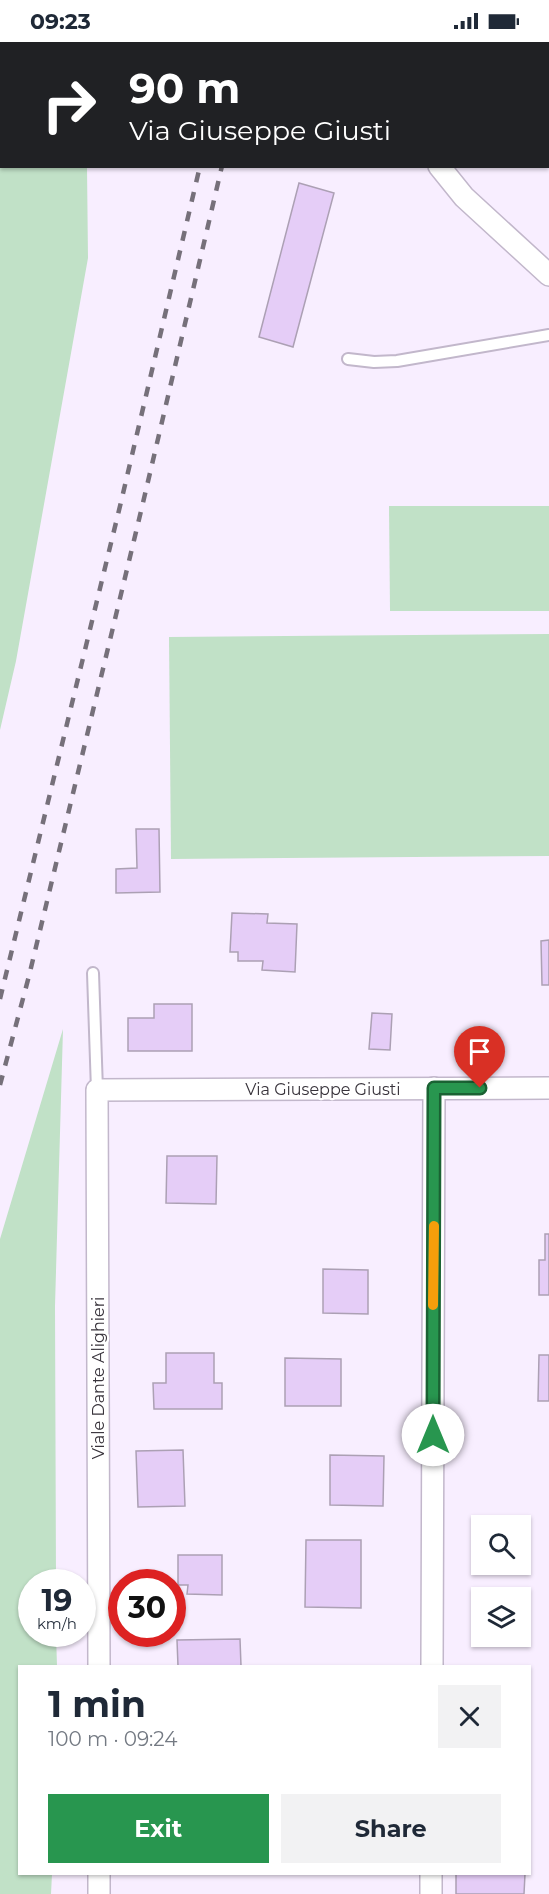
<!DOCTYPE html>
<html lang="en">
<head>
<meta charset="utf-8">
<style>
  :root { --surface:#fff; --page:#f2f2f3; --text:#1f2937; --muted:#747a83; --accent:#28964f }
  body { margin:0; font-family:Montserrat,sans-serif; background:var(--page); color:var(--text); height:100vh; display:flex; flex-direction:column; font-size:22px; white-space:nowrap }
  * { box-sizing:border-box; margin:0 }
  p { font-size:20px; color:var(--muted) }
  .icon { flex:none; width:33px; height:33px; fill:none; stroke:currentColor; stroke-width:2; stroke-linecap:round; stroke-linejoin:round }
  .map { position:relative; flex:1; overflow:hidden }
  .side { position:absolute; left:18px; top:1623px; width:513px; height:210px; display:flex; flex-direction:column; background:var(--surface); border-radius:0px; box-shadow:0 2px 4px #0004 }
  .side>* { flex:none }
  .banner { position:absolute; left:0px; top:0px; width:549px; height:126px; box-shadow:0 2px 4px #0004; background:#202124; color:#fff; overflow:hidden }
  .tools { position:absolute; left:471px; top:1473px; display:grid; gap:12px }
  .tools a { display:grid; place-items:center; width:60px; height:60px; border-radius:0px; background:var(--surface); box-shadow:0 2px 4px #0004; font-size:30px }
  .speed { position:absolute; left:18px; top:1527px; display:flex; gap:12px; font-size:30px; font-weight:700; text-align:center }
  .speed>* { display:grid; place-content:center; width:78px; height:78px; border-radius:50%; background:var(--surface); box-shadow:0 2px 4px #0004; line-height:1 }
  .speed small { font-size:15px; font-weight:400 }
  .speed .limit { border:9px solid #d22; background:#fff; color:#111 }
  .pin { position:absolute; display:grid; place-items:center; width:51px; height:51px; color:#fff; margin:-62px -26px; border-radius:50% 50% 50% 0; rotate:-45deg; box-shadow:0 0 6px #0007 }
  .pin .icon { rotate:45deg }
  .me { position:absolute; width:66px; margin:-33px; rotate:0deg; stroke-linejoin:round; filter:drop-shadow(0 0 4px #0008) }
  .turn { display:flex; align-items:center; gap:21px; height:126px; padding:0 30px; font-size:27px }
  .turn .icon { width:78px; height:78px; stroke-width:2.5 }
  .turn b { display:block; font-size:42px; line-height:51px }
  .round { display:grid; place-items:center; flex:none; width:63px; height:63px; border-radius:0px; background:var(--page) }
  .summary { display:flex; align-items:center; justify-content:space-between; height:102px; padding:0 30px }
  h1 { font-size:36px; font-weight:700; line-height:45px }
  .button { display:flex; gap:12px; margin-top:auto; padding:12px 30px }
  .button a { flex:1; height:69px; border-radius:0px; background:var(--accent); color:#fff; font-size:24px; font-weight:700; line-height:69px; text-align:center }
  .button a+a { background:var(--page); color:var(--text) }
  .status { display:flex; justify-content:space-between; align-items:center; height:42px; padding:0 30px; background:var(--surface); direction:ltr }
  .status svg { height:16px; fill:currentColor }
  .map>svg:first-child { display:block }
  .green { fill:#c1e1c7 }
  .building { fill:#e5cdf7; stroke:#aca0b4; stroke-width:1.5 }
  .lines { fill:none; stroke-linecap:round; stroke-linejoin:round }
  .service-casing { stroke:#c2b7cb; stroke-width:14 }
  .minor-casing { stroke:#c2b7cb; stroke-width:24 }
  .service { stroke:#fff; stroke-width:10 }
  .minor { stroke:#fff; stroke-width:21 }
  .rail { stroke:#76707a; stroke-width:4.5; stroke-dasharray:10 10; stroke-linecap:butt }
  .route-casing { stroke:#1a6233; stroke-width:15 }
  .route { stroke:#28964f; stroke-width:10 }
  .slow { stroke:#f59e0b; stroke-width:10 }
  .labels { text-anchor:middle; stroke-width:4.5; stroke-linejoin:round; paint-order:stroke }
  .street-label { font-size:16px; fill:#38333b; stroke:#fff }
</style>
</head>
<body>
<div class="status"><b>09:23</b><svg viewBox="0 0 49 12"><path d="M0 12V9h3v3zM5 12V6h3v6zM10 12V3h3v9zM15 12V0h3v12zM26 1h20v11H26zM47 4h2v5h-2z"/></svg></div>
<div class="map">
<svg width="549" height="1852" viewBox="0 0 549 1852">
  <rect width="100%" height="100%" fill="#f8eeff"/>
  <g class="green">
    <path d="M0,0H105L2,2V124L87,125L88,216L16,619L0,688Z"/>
    <path d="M389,464H549V569H390Z"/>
    <path d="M549,592V814L171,817L169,595Z"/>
    <path d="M63,987L55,1264L56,1540H32V1592H56L57,1624H20V1832H52L51,1852H0V1197Z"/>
  </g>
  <g class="building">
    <path d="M299,141L334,151L293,305L259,295Z"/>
    <path d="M136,787H159L160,850L116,851V827L137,826Z"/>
    <path d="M232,871L268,872L267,881L297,882L295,930L262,928L263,919H238V910H230Z"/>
    <path d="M549,898V943H542L541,899Z"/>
    <path d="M154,962H192V1009H128V976H154Z"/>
    <path d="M372,971L392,972L390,1008L369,1007Z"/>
    <path d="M167,1114H217L216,1162L166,1161Z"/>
    <path d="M545,1192H549V1253H539V1218H545Z"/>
    <path d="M323,1227L368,1228V1272L323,1271Z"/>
    <path d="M166,1311H214V1341H222V1367H154L153,1341H166Z"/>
    <path d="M539,1313H549V1359H538Z"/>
    <path d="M285,1316L341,1317V1364H285Z"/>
    <path d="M183,1408L185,1464L138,1465L136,1409Z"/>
    <path d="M330,1413L384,1414L383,1464L330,1463Z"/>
    <path d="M306,1498H361V1566L305,1565Z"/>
    <path d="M178,1513H222V1553L187,1552L188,1543H178Z"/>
    <path d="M240,1597L241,1624H178L177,1598Z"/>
    <path d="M456,1832H525L524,1852H456Z"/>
  </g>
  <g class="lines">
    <g class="service-casing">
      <g id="service">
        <path d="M348,317L374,320L397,319L549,293"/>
        <path d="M93,931L97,1048"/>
      </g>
    </g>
    <g class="minor-casing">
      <g id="minor">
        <path d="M379,0V2"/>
        <path d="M439,124L464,155L549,233"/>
        <path d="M99,1624L97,1048L549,1046"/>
        <path d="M432,1624L434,1046"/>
        <path d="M99,1832V1852"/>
        <path d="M431,1852V1832"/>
      </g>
    </g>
    <use href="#service" class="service"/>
    <use href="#minor" class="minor"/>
    <g class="rail">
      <path d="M228,2V0"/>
      <path d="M250,2L251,0"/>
      <path d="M0,957L121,460L200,124"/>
      <path d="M0,1043L29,934L142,465L222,124"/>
    </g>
  </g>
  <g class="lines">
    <g class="route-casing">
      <path id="route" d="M433,1393L434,1046H480"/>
    </g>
    <use href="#route" class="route"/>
    <path class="slow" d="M433,1263L434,1184"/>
  </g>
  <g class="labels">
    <g class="street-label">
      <text x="323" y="1053">Via Giuseppe Giusti</text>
      <text transform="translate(98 1336) rotate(-90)" y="6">Viale Dante Alighieri</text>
    </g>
  </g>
</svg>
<div class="tools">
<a><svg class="icon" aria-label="search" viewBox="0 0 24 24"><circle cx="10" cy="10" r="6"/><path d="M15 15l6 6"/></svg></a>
<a><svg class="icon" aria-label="layers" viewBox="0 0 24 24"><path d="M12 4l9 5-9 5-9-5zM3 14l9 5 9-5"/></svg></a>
</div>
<div class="speed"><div>19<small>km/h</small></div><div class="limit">30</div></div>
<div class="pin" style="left:480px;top:1046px;background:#d93025"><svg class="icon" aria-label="arrive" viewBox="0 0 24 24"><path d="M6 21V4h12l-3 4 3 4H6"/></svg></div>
<svg class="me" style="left:433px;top:1393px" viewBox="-20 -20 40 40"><circle r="19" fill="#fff"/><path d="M0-13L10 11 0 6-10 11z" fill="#28964f"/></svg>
<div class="banner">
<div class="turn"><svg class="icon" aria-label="right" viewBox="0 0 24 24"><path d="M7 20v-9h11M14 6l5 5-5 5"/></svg><div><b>90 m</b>Via Giuseppe Giusti</div></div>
</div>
<section class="side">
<div class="summary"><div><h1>1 min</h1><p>100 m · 09:24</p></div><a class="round"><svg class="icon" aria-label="close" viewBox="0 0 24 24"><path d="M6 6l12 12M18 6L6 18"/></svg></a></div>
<div class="button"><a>Exit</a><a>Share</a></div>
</section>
</div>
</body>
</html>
